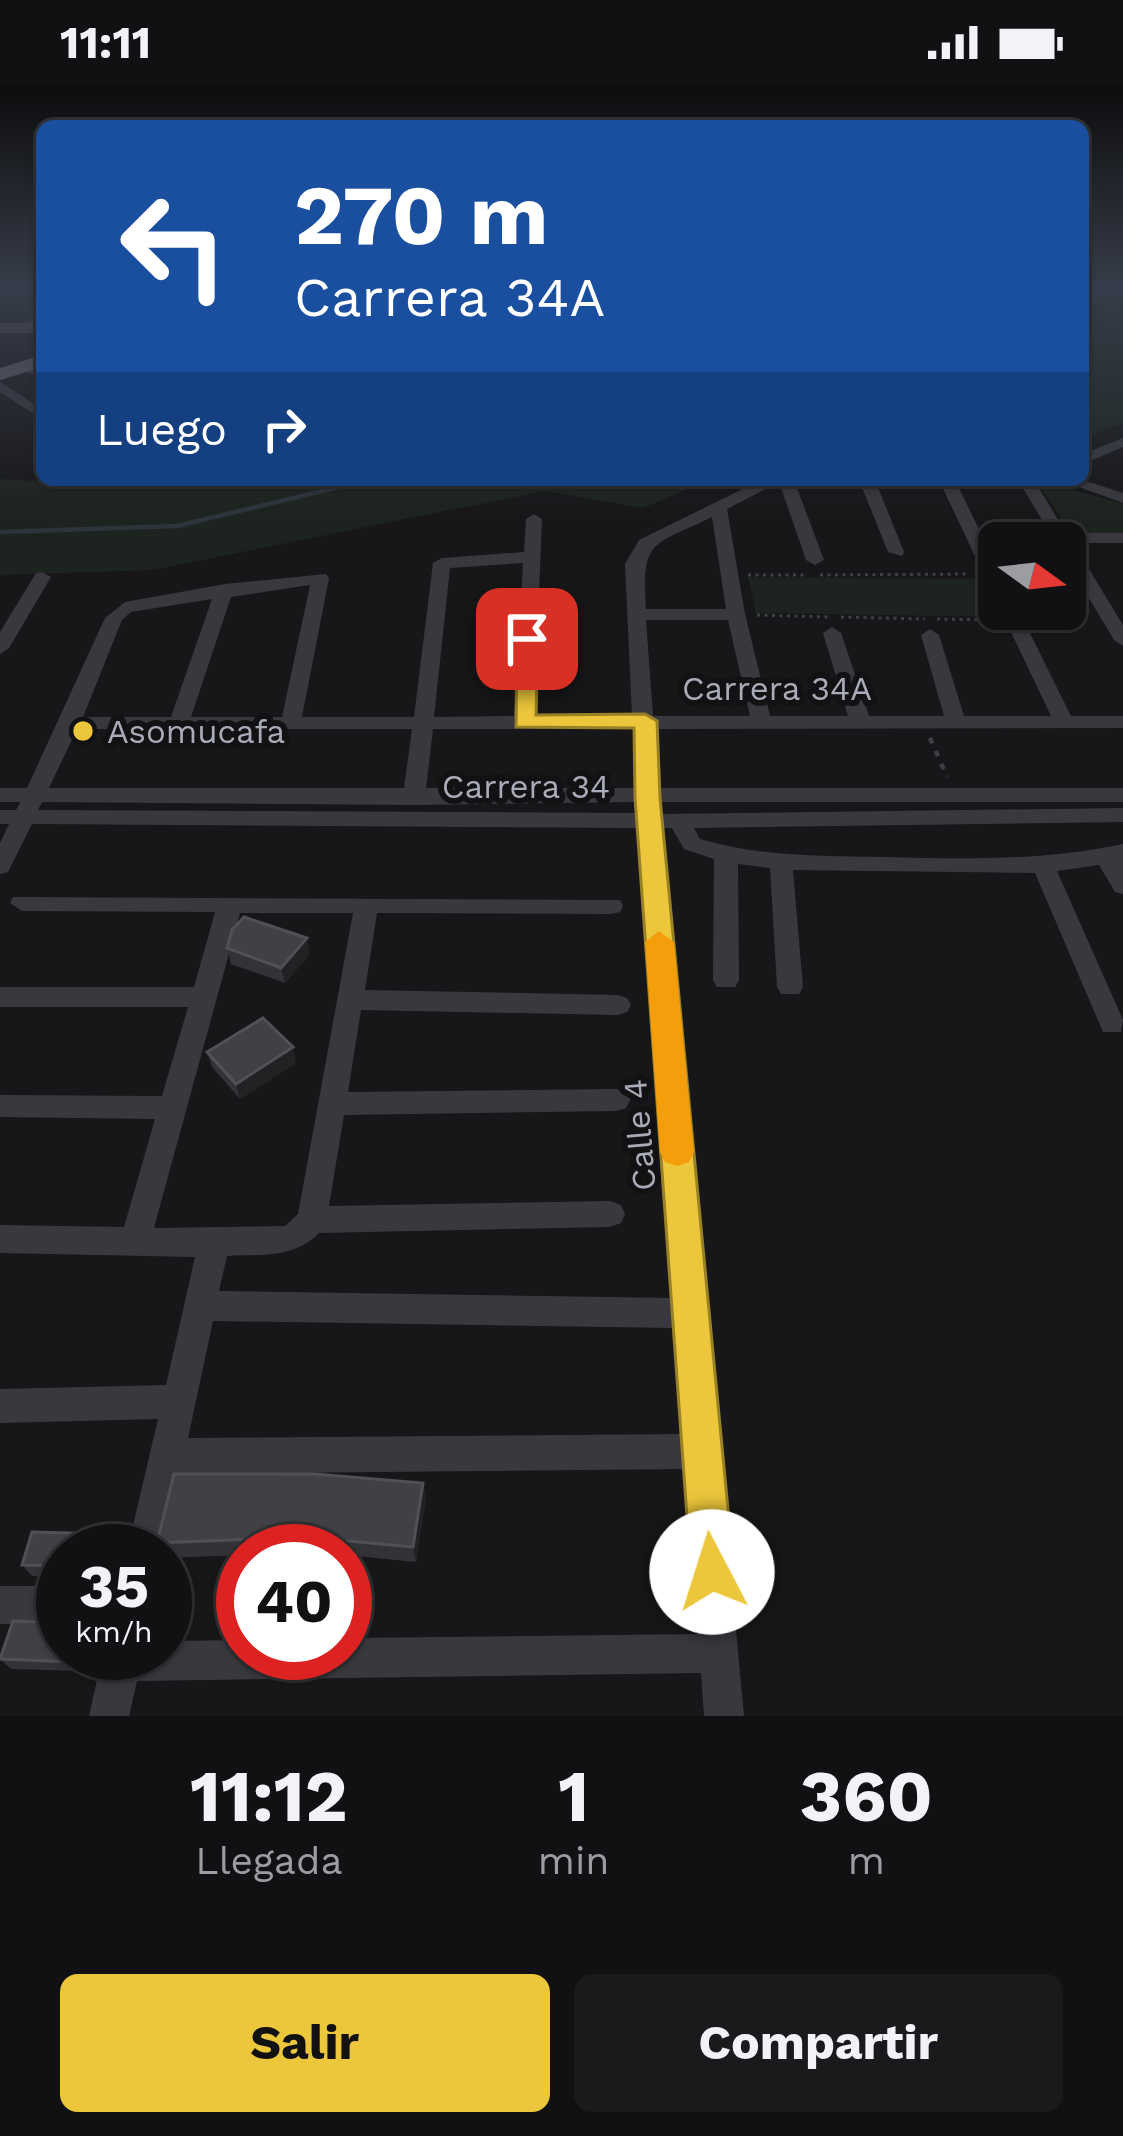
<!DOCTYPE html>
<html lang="es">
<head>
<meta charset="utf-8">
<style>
  :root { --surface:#111113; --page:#1a1a1c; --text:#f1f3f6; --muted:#9c9da0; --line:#303133; --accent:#ecc63b }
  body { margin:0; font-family:"Work Sans",sans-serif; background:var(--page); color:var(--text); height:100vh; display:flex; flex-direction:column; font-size:45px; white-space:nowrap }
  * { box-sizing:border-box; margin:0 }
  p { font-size:39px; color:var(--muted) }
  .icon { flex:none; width:66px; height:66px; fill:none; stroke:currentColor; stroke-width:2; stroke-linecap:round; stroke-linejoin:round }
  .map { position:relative; height:1632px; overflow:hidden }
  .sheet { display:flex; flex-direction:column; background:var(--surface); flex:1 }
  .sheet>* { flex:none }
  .hud { position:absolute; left:36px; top:36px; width:1053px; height:366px; border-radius:18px; box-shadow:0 3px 9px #0004,0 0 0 3px var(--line); background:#1a4fa0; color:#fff; overflow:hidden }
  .needle { width:78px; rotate:105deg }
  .buttons { position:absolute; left:978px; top:438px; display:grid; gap:24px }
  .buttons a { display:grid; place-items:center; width:108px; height:108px; border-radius:18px; background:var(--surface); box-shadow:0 3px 9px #0004,0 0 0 3px var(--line); font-size:60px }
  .speed { position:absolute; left:36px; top:1440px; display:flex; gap:24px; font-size:60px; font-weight:700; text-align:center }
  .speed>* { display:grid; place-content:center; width:156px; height:156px; border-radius:50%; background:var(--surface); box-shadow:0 3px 9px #0004,0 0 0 3px var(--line); line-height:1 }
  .speed small { font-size:30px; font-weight:400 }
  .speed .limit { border:18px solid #d22; background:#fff; color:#111 }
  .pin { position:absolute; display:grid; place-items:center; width:102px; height:102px; color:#fff; margin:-51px; border-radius:24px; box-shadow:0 6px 18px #0006 }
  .me { position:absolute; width:132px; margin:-66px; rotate:355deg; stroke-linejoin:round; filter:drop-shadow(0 0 9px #0008) }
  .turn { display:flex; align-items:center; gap:42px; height:252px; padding:0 60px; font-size:54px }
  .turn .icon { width:156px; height:156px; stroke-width:2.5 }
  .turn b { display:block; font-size:84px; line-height:102px }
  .then { display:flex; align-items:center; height:114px; padding:0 60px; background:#0003; gap:24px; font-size:45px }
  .eta { display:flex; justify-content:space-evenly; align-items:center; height:204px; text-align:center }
  .eta b { font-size:72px; font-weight:700; line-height:84px }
  .primary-button { display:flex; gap:24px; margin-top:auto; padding:24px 60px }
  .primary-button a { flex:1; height:138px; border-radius:18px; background:var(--accent); color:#111; font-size:48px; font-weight:700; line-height:138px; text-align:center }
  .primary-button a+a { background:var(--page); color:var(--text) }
  .status { display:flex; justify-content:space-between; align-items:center; height:84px; padding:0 60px; background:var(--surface); direction:ltr }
  .status svg { height:33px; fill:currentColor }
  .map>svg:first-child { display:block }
  .green { fill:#1d241f }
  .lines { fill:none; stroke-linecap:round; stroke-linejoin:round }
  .stream { stroke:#2d343c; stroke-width:4.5 }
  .path-far1 { stroke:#3e3f45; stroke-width:3; stroke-dasharray:3 4.5; stroke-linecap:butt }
  .path { stroke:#3e3f45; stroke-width:4.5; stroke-dasharray:6 8; stroke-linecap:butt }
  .minor { fill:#38383e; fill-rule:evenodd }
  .major { fill:#54555c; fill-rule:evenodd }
  .highway { fill:#64666e; fill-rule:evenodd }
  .wall { fill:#333337 }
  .shaded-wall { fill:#222225 }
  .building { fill:#404045; stroke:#505157; stroke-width:3 }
  .route { fill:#ecc63b; stroke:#998126; stroke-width:3 }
  .slow { fill:#f59e0b }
  .poi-dot { fill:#ecc63b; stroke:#121214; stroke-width:4.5 }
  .labels { text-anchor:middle; stroke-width:12; stroke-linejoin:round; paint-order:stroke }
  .street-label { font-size:33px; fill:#a9acb8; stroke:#121214 }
  .poi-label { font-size:33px; fill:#a9acb8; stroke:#121214; text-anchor:start }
</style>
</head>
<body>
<div class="status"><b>11:11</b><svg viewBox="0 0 49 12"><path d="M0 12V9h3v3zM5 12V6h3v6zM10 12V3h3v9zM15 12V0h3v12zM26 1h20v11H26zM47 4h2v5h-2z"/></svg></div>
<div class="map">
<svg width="1123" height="1632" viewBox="0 0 1123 1632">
  <rect width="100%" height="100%" fill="#171719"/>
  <g class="green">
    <path d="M1083,202H1123V339L1083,354Z"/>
    <path d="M0,395L166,404L193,396H709L643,424L545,407L153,486L0,491Z"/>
    <path d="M1036,396L1123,420V449H1071Z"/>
    <path d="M748,493L985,495L1003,533L756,529Z"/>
  </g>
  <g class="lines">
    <path class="stream" d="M0,448L177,442L368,396"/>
    <g class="path-far1">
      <path d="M748,491H808"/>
      <path d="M820,491L970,490"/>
      <path d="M757,531L829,533"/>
      <path d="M841,533L925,535"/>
      <path d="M937,535L991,536"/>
    </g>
    <path class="path" d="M930,654L947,693"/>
    <g class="minor">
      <path d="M0,204L42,206V214L0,212Z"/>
      <path d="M42,225V235L28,247H20V241Z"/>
      <path d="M25,278L42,286V295L20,285L18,282Z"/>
      <path d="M0,298L42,325V335L0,308Z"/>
      <path d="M1123,354V363L1083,380V370Z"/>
      <path d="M761,396H794L824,476L815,481L806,476L779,398L727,425L745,530L770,632H848L823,549L832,543L841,549L869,632H944L921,551L930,545L939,551L964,632H1051L1000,525H1018L1071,632H1123V644L653,645L657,704H1123V718H658L659,730L1123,724V738L694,744L700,755C760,773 822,772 884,773C965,775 1044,777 1123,760V810L1115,808L1099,781L1057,787L1123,936L1121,948H1103L1035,789L793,786L803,903L799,910H781L777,903L770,784L738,780L739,896L735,903H717L713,896L714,775L684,765L672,744H661L744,1632H704L701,1589L137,1597L129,1632H89L103,1569H165V1557L243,1556V1569H345V1554L698,1550L685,1385L181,1390L165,1467H127L158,1335L0,1339V1305L166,1301L195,1173L0,1169V1141L124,1143L155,1035L0,1033V1011L162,1012L188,923H0V903H194L215,828L22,827L10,819L13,813L620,816L623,822L620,828L611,830L377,829L365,906L618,911L627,914L631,921L627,928L618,931L361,926L348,1008L616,1005L626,1008L630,1016L626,1024L616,1027L344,1031L329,1122L610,1117L621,1121L625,1130L621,1139L610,1143L319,1149C293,1175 262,1170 227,1172L219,1207L673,1214L638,744L32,740L8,788L0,790V759L9,740H0V726H16L20,718H0V704H27L105,534L125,518L225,500L326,490L329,494L302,633H414L433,479L442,474L524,468L526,435L534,430L542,435L534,632H632L625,480L639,456ZM712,433L726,525H646C641,454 653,462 712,433ZM523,479L514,632L434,633L450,484ZM310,501L282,633H191L231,513ZM212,515L171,633H83L122,536L131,528ZM646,536H728L750,632H653ZM77,645H412L404,704H49ZM433,645H633L636,704H426ZM42,718L414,721L636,718L637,729L38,726ZM240,829H353L298,1130L285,1142L154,1144ZM213,1237L675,1244L683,1350L188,1354Z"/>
      <path d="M859,396H875L904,468L902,472L888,468Z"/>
      <path d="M939,396H955L999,486V509L990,504Z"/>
      <path d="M1018,396H1034L1066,449H1123V459H1073L1123,541V562L1114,556L1065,474V459H1056Z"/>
      <path d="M1060,396H1083L1123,409V419Z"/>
      <path d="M42,488L51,493L9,564L0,570V548L36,489Z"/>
      <rect x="0" y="1502" width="63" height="38"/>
    </g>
    <rect class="major" x="0" y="239" width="42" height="10"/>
    <path class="highway" d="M42,271V283L0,296V284Z"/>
  </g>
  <g class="wall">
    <path d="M227,864L310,870L285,899L231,880Z"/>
    <path d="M207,968L296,979L240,1015L212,983Z"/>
    <path d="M423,1399L426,1414L416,1478L345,1471V1467H243V1471L166,1474L165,1467H162L157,1459Z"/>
    <path d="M32,1448L111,1450L120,1461L118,1467H63V1493L32,1492L22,1481Z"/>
    <path d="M87,1569L82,1587L11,1585L0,1575Z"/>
  </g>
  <g class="shaded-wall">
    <path d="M307,854L310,870L285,899L281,884Z"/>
    <path d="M293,963L296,979L240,1015L236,1000Z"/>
    <path d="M423,1399L426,1414L416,1478L413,1463Z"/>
    <path d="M111,1450L120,1461L118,1467H107Z"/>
    <path d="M75,1569H87L82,1587L73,1578Z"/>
  </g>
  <g class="building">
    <path d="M244,833L307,854L281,884L227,864L232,846Z"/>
    <path d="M263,934L293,963L236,1000L207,968Z"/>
    <path d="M174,1390H315L423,1399L413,1463L303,1453L157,1459Z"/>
    <path d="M32,1448L111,1450L107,1467H63V1482L22,1481Z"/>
    <path d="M13,1537L63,1539V1569H75L73,1578L0,1575Z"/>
  </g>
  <linearGradient id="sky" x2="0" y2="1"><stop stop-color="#0d0d0e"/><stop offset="0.47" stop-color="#363c49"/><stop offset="1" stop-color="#363c49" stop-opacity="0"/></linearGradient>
  <rect width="1123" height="431" fill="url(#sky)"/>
  <path class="route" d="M527,549L538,555L536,631L645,630L657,637L660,714L734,1488L727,1503L712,1509L697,1503L691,1488L635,714L634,644L516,643L517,555Z"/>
  <path class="slow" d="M659,847L674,858L694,1068L689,1078L677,1082L665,1078L660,1068L645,858Z"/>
  <circle class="poi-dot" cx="83" cy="647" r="12"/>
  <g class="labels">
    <g class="street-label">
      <text x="777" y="616">Carrera 34A</text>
      <text x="526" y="714">Carrera 34</text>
      <text transform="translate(639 1051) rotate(-95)" y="12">Calle 4</text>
    </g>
    <g class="poi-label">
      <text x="107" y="659">Asomucafa</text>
    </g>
  </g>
</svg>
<div class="buttons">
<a><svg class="needle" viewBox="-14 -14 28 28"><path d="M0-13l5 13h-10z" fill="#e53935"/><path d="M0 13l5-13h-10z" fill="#9c9da0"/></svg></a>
</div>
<div class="speed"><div>35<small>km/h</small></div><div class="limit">40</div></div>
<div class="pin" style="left:527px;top:555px;background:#d93025"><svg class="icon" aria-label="arrive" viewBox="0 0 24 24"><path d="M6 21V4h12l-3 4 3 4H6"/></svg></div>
<svg class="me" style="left:712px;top:1488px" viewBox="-20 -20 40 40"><circle r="19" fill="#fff"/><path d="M0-13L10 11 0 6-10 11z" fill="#ecc63b"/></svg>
<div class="hud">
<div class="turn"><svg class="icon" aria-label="left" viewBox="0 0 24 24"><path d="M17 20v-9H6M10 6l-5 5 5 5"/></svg><div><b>270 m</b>Carrera 34A</div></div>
<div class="then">Luego<svg class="icon" aria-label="right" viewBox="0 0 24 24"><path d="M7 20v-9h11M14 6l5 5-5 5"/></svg></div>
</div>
</div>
<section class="sheet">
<div class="eta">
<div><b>11:12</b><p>Llegada</p></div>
<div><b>1</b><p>min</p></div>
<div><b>360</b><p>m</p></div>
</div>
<div class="primary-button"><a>Salir</a><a>Compartir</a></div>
</section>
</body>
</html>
